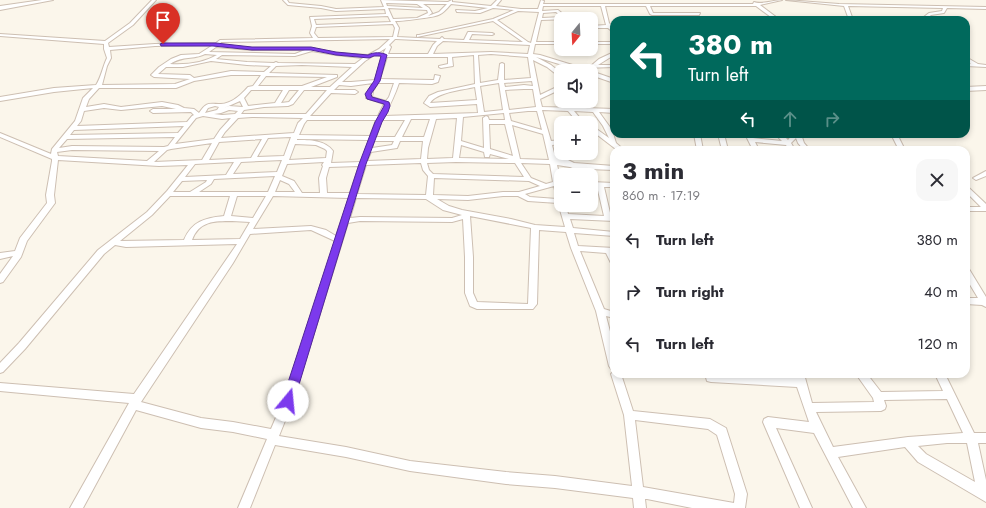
<!DOCTYPE html>
<html lang="en">
<head>
<meta charset="utf-8">
<style>
  :root { --surface:#fff; --page:#f7f7f7; --text:#2b2b33; --muted:#7c7c81 }
  body { margin:0; font-family:Jost,sans-serif; background:var(--page); color:var(--text); height:100vh; display:flex; flex-direction:column; font-size:15px; white-space:nowrap }
  * { box-sizing:border-box; margin:0 }
  p { font-size:13px; color:var(--muted) }
  .icon { flex:none; width:22px; height:22px; fill:none; stroke:currentColor; stroke-width:2; stroke-linecap:round; stroke-linejoin:round }
  .map { position:relative; flex:1; overflow:hidden }
  .drawer { position:absolute; left:610px; top:146px; width:360px; height:232px; display:flex; flex-direction:column; background:var(--surface); border-radius:12px; box-shadow:0 2px 6px #0003 }
  .drawer>* { flex:none }
  .guide { position:absolute; left:610px; top:16px; width:360px; height:122px; border-radius:12px; box-shadow:0 2px 6px #0003; background:#00695c; color:#fff; overflow:hidden }
  .needle { width:26px; rotate:198deg }
  .controls { position:absolute; left:554px; top:12px; display:grid; gap:8px }
  .controls a { display:grid; place-items:center; width:44px; height:44px; border-radius:8px; background:var(--surface); box-shadow:0 2px 6px #0003; font-size:20px }
  .pin { position:absolute; display:grid; place-items:center; width:34px; height:34px; color:#fff; margin:-41px -17px; border-radius:50% 50% 50% 0; rotate:-45deg; box-shadow:0 0 4px #0007 }
  .pin .icon { rotate:45deg }
  .me { position:absolute; width:44px; margin:-22px; rotate:17deg; stroke-linejoin:round; filter:drop-shadow(0 0 3px #0008) }
  .turn { display:flex; align-items:center; gap:14px; height:84px; padding:0 12px; font-size:18px }
  .turn .icon { width:52px; height:52px; stroke-width:2.5 }
  .turn b { display:block; font-size:28px; line-height:34px }
  .lanes { display:flex; align-items:center; height:38px; padding:0 12px; background:#0003; justify-content:center; gap:20px; direction:ltr }
  .lanes .off { opacity:.35 }
  .round { display:grid; place-items:center; flex:none; width:42px; height:42px; border-radius:12px; background:var(--page) }
  .overview { display:flex; align-items:center; justify-content:space-between; height:68px; padding:0 12px }
  h1 { font-size:24px; font-weight:700; line-height:30px }
  ul { padding:0; list-style:none }
  li { display:flex; align-items:center; gap:12px; height:52px; padding:0 12px }
  li div { flex:1 }
  li b { display:block; font-size:15px }
  li em { font-style:normal }
  .map>svg:first-child { display:block }
  .lines { fill:none; stroke-linecap:round; stroke-linejoin:round }
  .minor-casing { stroke:#cdbfb2; stroke-width:2 }
  .tertiary-casing { stroke:#cdbfb2; stroke-width:2 }
  .minor { fill:#fff; fill-rule:evenodd }
  .tertiary { fill:#fff; fill-rule:evenodd }
  .route { fill:#7c3aed; stroke:#51269a }
</style>
</head>
<body>
<div class="map">
<svg width="986" height="508" viewBox="0 0 986 508">
  <rect width="100%" height="100%" fill="#fbf6eb"/>
  <g class="lines">
    <g class="minor-casing">
      <g id="minor">
        <path d="M152,0H156L133,25L108,43L109,47L155,44L216,43L220,40L313,38L310,33L312,26L310,17L386,14L385,9L336,11L321,8L288,5L283,0H287L289,3L321,6L336,9L384,7L381,0L448,2L452,0V2L491,6L497,0H501L496,6L521,9H538L541,0L544,1L543,4H753L754,2C761,5 774,0 782,0L760,5L780,20H775L756,6H650L653,13H700L699,15H652L650,14L646,6H605L609,23L611,25H614V27H613L614,33L608,28H591V26L606,25L601,6H543L542,11L558,10L569,19L541,20L536,42H561V44H535L533,54L540,55L579,67L581,66L592,65L599,59L614,52V55L598,65H614V67L584,68L590,71H582L536,57L551,65L561,73V78L547,67L533,60L540,95L561,85V89L540,99L542,107L579,108L574,101H580L585,108L614,109V113L599,112L612,130L616,143L624,150H617L591,130V125L609,138L603,126L593,112L574,111L579,117L588,123C577,123 575,119 568,111L542,110L551,141L561,140V144L552,145L554,153L574,163L614,166V170L587,169L594,175L591,177V175H586L580,172L570,175L561,176L562,174L575,169L570,167L557,165L561,181V205H566L568,214L604,216L597,186H591V182L614,183V187H604L611,217H614V221L570,219L573,228L614,232V236L574,233L578,246L614,248V264L611,263L606,253L580,251L604,309L614,312V318L606,316L614,347V370L611,369L609,366L596,311L571,248L566,232L539,230L537,304L533,309H477L470,306L465,293V257L463,219L452,222L360,221L348,223L293,401L279,436L346,447L410,461L506,472L555,476L632,486L624,415L611,374L614,371V374H621L633,411L710,419L726,428L747,494L745,508H692L647,499H645L646,508H634L633,498L555,488L506,484L410,471L346,457L275,445L250,508H238L267,439L233,432L201,428L136,410L83,508H70L129,403L0,391V383L134,394L237,244L126,247L115,245L104,254L25,349L3,372L0,373V363L19,343L98,250L147,212L167,191L188,165L159,166L58,160L54,195L55,203L27,241L21,257L3,282L0,283V274L13,256L0,259V253L15,251L20,238L47,203L46,195L52,161V159L0,137V133L51,154L52,149L75,121L83,98L93,88L54,92L0,101V97L54,88L96,85C101,78 103,66 107,58L104,49V44L0,36V34L105,41L130,23ZM386,3L417,4L423,8L387,6ZM423,4H447L439,12L428,16L432,13L429,8ZM451,4L488,8L475,11L456,10L457,12L480,13L493,8L514,10L493,19L419,35H417V37L493,21L523,42L469,40L472,34L492,35L494,34L492,33L470,32H468L464,40L444,39L442,37L440,39L397,37L399,28L395,21C406,21 414,19 424,18C438,16 441,16 451,4ZM388,8L427,10L428,13L417,18L393,19ZM518,11L539,12L531,43L528,42L497,20ZM556,12L562,17L542,18L543,13ZM388,16L391,22L316,25L314,19ZM393,24L395,28L393,37L318,38L314,33L316,27ZM390,39L379,49L368,55L336,53L311,48H252L219,45L221,42ZM395,39H396L437,41L433,45L428,54H388L391,47L389,45ZM443,41L530,45L528,54L491,52L433,54L437,46ZM213,45L199,54L181,55L171,59L159,67L151,75L154,77L190,79L175,84L102,85L107,66L111,58L110,50L155,46ZM216,47L252,50H305L295,54L209,52ZM386,48L383,54L378,55L382,56L375,80L351,82H342L365,61ZM312,51L336,55L363,58L355,64L278,63L276,62L274,63L247,62L216,59L222,55L295,56ZM205,54L217,55C203,63 186,65 170,64C184,55 193,60 205,54ZM491,54L528,57L531,78L504,80V64L502,63L500,64L498,80L480,83L478,55ZM474,55L475,84L438,92L429,96L424,103L430,107L477,104L478,113L384,116C390,105 395,95 399,83L432,84L438,82L440,76L435,75L434,80H432L380,79L387,57H448V64L439,66V67L441,68L453,66L452,57ZM211,61L247,65L271,66L264,72L231,71L194,78L190,75L158,74L166,67H183ZM302,65L352,67L330,87H311L337,77V75L269,73L276,66ZM231,75H261L253,86L248,87C242,94 231,104 221,104C209,104 207,101 199,113L194,109L184,108L178,105L162,102L121,107L104,104L86,107L89,99L99,88H176L194,81ZM266,76L327,77L302,86H258ZM532,81L533,86L524,85L505,87L504,83ZM373,83L368,91L366,98L384,104L378,116H310L331,93L355,94L358,92L355,90H334L339,85L351,86ZM378,83H394L389,97L386,101L372,97L373,91ZM499,83L503,110L484,112L480,86ZM475,87L477,100L430,103C437,92 462,90 475,87ZM524,89H533L536,107L509,110L505,90ZM251,90H283L275,103L248,106L244,98ZM289,90H299L289,102L281,103ZM304,90H327L306,114H241L244,110L264,107L288,106L293,104ZM240,101L243,107L229,106L224,108ZM162,106L176,109H153L150,111L153,113L191,112L194,115L192,116L187,122L77,126L81,121L84,111L104,108L121,110ZM215,106L219,107L217,110L205,113L208,108ZM229,110L238,111L235,114L222,115L214,114L221,113ZM528,111H537L542,130L511,121L509,113ZM504,113L505,120H489L488,117L486,116L483,118L484,148L461,141L463,117ZM203,116L222,119L231,118L220,130L214,139L175,144L196,118ZM252,117L303,118L298,123L294,133L221,138L225,132L238,118ZM457,118L453,158L427,159L428,148L436,119ZM411,119H430L424,137H402ZM307,120H376L370,136L299,135L304,124ZM382,120H405L395,137H376ZM489,124H505L513,156L490,149ZM512,125L543,134L549,160L520,159ZM184,126L178,133L70,135L74,130ZM175,137L168,146L164,147L72,146L59,148L67,139ZM291,137L284,156L257,157L268,138ZM262,139L251,158L209,160L219,142ZM297,139L369,140L361,162L331,163L333,151C325,140 310,140 297,140ZM374,141H394L392,145L372,148ZM400,141H423L421,159L367,161L371,152L397,148ZM212,143L202,160L154,162L167,150L171,149ZM295,144L316,145L325,149L327,151L326,158L289,160ZM461,145L484,152L485,157H489L490,154L509,159L459,158ZM72,150L159,151L147,161L58,156L57,152ZM282,160L277,172L233,174L241,162ZM234,162L226,175L185,177L195,164ZM324,162L322,165L323,166L319,178L320,193H302L294,181L282,176L287,164ZM456,162L515,163L524,177L433,174L429,170L427,163ZM421,163L423,170L428,176L426,195L357,194L366,165ZM521,163L550,164L553,182L546,184L531,178ZM359,166L350,193H327L326,178L329,167ZM275,176L268,192H199L211,184L214,179ZM434,178L529,181L540,186L519,192H503L468,196L433,195ZM207,180L206,182L190,192H173L182,181ZM280,180L289,184L295,192H275ZM554,186L557,199L530,197L525,194ZM170,196H230L224,216C205,218 192,221 184,240L120,241L152,215ZM237,196H266L253,218L231,216ZM273,196L349,198L336,236L326,230L311,226L253,229ZM503,196H518L528,201L558,203L565,227L535,225L511,219L462,210L449,206L437,199L468,200ZM356,198L426,199L443,210L462,215L452,218L360,217L350,218ZM470,216L531,228L528,304L477,302L473,293V257ZM232,221L250,222L240,239L192,240C199,221 214,221 232,221ZM311,230L335,241L283,401L271,429L233,422L201,418L141,402L233,263L250,234ZM635,420L708,429L717,435L735,494L734,503L643,487Z"/>
        <path d="M786,0L839,4L986,7V9L947,8L944,13L931,15L925,20H920L929,13L942,11L943,8L848,6L852,17L855,20H851L848,17L844,6Z"/>
        <rect x="591" y="42" width="23" height="2"/>
        <path d="M966,57L978,64L986,65V67L966,66V64H971L966,60Z"/>
        <path d="M591,71L614,79V83L591,75Z"/>
        <path d="M986,86V90L966,91V87Z"/>
        <path d="M694,134H700L703,150H697Z"/>
        <path d="M718,134H724L728,150H722Z"/>
        <path d="M745,134H751L753,138L782,141L775,134H782L788,140L793,134H801L804,143L810,150H804L798,143L796,138L791,143L795,150H789L786,145L755,142L759,150H753Z"/>
        <path d="M891,134H897L905,150H899Z"/>
        <path d="M986,171V176L976,180L973,178Z"/>
        <path d="M966,186L968,187L986,204V211H966V207H981L966,192Z"/>
        <path d="M966,268L969,269L986,297V307L982,305L966,304V298H978L966,278Z"/>
        <path d="M705,374L795,378L794,374H804L812,403L874,402L873,398L856,374H867L881,392L943,391L935,374H945L974,433H986V443H978L986,480V502L918,462L905,447L838,457L866,508H853L814,433L776,428L812,508H800L763,422L764,419L768,417L809,422L797,387L711,382L707,381ZM947,399L963,433L908,437L833,447L816,412L881,411L885,409L886,406L884,400ZM947,443H967L975,482L926,454L918,446Z"/>
      </g>
    </g>
    <g class="tertiary-casing">
      <path id="tertiary" d="M42,0H53L0,10V6Z"/>
    </g>
    <use href="#minor" class="minor"/>
    <use href="#tertiary" class="tertiary"/>
  </g>
  <path class="route" d="M163,43H216L252,47H311L336,52L368,55C373,52 382,52 387,55L380,81L371,94L372,97L389,102L390,106L388,112L382,122L366,164L294,401L292,404L288,406L284,404L282,401L359,164L375,122L384,106V104L367,99L365,94L374,81L381,56H374L369,58L336,55L311,50H252L213,46H161L160,44Z"/>
</svg>
<div class="controls">
<a><svg class="needle" viewBox="-14 -14 28 28"><path d="M0-13l5 13h-10z" fill="#e53935"/><path d="M0 13l5-13h-10z" fill="#7c7c81"/></svg></a>
<a><svg class="icon" aria-label="sound" viewBox="0 0 24 24"><path d="M4 9h4l5-4v14l-5-4H4zM17 9q2 3 0 6"/></svg></a>
<a>+</a>
<a>−</a>
</div>
<div class="pin" style="left:163px;top:44px;background:#d93025"><svg class="icon" aria-label="arrive" viewBox="0 0 24 24"><path d="M6 21V4h12l-3 4 3 4H6"/></svg></div>
<svg class="me" style="left:288px;top:401px" viewBox="-20 -20 40 40"><circle r="19" fill="#fff"/><path d="M0-13L10 11 0 6-10 11z" fill="#7c3aed"/></svg>
<div class="guide">
<div class="turn"><svg class="icon" aria-label="left" viewBox="0 0 24 24"><path d="M17 20v-9H6M10 6l-5 5 5 5"/></svg><div><b>380 m</b>Turn left</div></div>
<div class="lanes"><svg class="icon" aria-label="left" viewBox="0 0 24 24"><path d="M17 20v-9H6M10 6l-5 5 5 5"/></svg><svg class="icon off" aria-label="ahead" viewBox="0 0 24 24"><path d="M12 20V5M6 11l6-6 6 6"/></svg><svg class="icon off" aria-label="right" viewBox="0 0 24 24"><path d="M7 20v-9h11M14 6l5 5-5 5"/></svg></div>
</div>
<section class="drawer">
<div class="overview"><div><h1>3 min</h1><p>860 m · 17:19</p></div><a class="round"><svg class="icon" aria-label="close" viewBox="0 0 24 24"><path d="M6 6l12 12M18 6L6 18"/></svg></a></div>
<ul>
<li><svg class="icon" aria-label="left" viewBox="0 0 24 24"><path d="M17 20v-9H6M10 6l-5 5 5 5"/></svg><div><b>Turn left</b></div><em>380 m</em></li>
<li><svg class="icon" aria-label="right" viewBox="0 0 24 24"><path d="M7 20v-9h11M14 6l5 5-5 5"/></svg><div><b>Turn right</b></div><em>40 m</em></li>
<li><svg class="icon" aria-label="left" viewBox="0 0 24 24"><path d="M17 20v-9H6M10 6l-5 5 5 5"/></svg><div><b>Turn left</b></div><em>120 m</em></li>
</ul>
</section>
</div>
</body>
</html>
